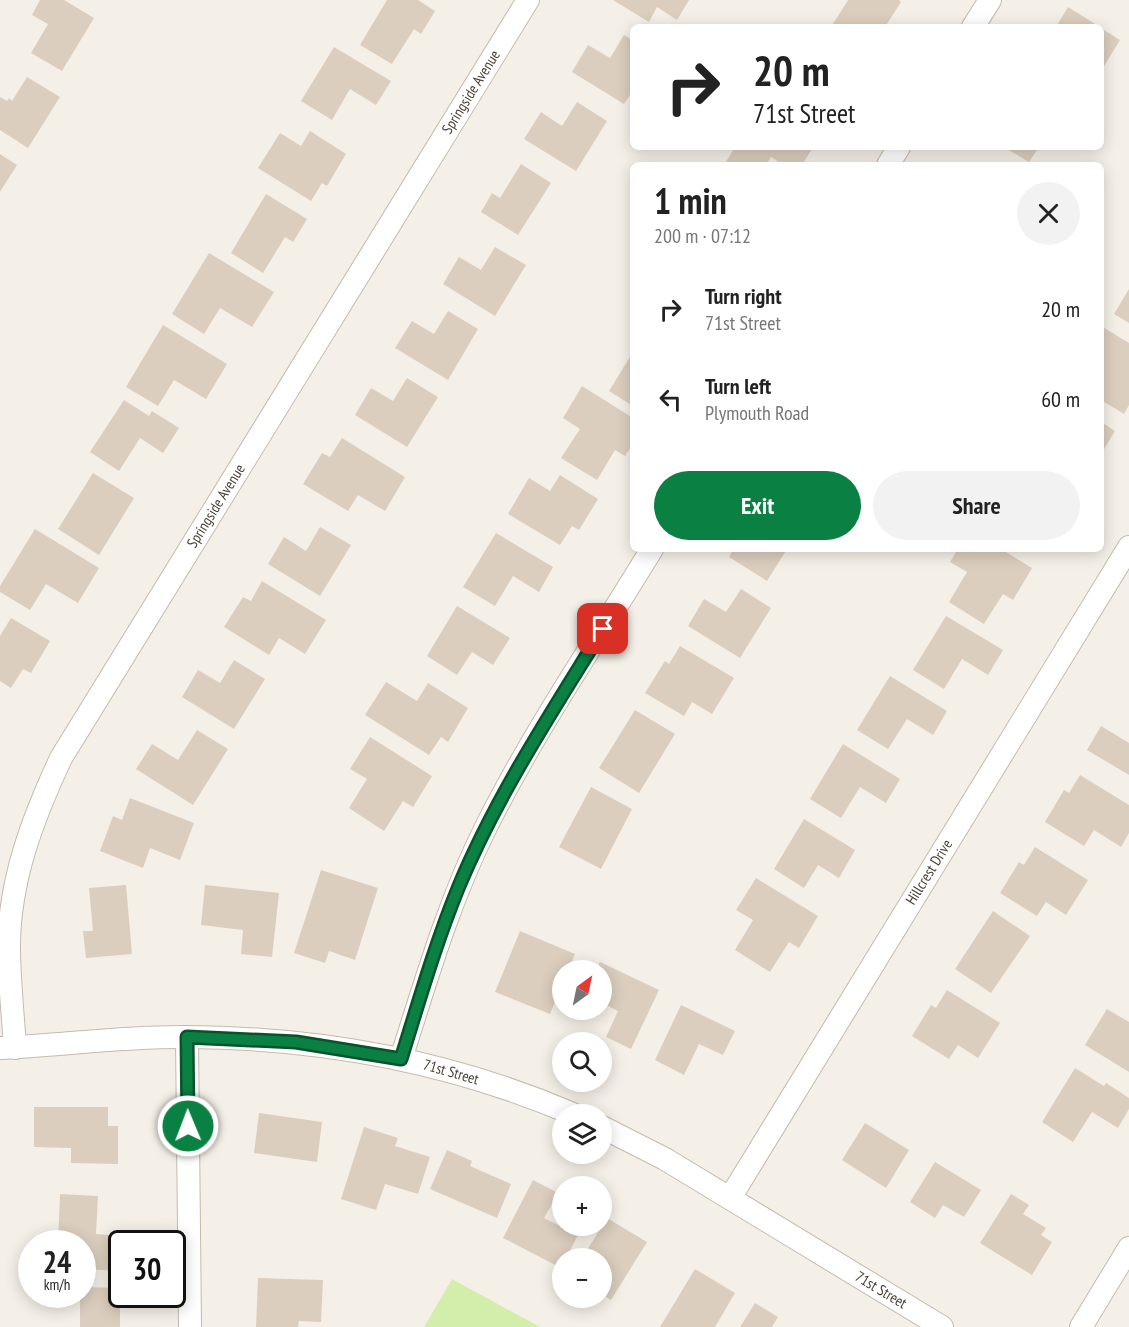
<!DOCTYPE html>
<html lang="en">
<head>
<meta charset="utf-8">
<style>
  :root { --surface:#fff; --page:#f2f2f2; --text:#222; --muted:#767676; --accent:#0b8043 }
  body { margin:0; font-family:"PT Sans Narrow",sans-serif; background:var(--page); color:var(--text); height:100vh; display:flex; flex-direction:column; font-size:22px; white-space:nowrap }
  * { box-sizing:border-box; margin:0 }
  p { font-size:20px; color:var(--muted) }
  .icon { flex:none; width:33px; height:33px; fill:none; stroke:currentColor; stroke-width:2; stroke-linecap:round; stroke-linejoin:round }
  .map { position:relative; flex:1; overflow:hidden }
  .details { position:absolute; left:630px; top:162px; width:474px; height:390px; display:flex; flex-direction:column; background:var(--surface); border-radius:9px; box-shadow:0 3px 15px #0003 }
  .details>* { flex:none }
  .top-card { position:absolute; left:630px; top:24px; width:474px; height:126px; border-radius:9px; box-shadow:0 3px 15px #0003; background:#fff; color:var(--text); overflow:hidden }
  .needle { width:39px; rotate:33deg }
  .buttons { position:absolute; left:552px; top:960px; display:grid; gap:12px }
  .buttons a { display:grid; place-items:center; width:60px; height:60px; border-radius:50%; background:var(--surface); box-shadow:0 3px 15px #0003; font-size:30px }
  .speed { position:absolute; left:18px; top:1230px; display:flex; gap:12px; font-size:30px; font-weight:700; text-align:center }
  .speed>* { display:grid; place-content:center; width:78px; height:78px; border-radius:50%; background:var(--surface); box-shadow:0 3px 15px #0003; line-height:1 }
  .speed small { font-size:15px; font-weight:400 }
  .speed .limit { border:3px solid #111; border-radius:9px; background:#fff; color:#111 }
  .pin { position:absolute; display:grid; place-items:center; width:51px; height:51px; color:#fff; margin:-26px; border-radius:12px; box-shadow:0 3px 9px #0006 }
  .me { position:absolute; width:66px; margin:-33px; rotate:359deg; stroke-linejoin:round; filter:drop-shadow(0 0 4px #0008) }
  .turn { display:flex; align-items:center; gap:21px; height:126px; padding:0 24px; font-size:27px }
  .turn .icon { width:78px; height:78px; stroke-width:2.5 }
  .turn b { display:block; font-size:42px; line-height:51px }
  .round { display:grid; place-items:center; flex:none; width:63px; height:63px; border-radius:32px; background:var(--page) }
  .summary { display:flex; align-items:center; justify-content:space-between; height:102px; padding:0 24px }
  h1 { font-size:36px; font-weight:700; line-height:45px }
  .cta { display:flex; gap:12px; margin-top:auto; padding:12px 24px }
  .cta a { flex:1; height:69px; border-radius:36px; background:var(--accent); color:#fff; font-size:24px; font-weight:700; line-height:69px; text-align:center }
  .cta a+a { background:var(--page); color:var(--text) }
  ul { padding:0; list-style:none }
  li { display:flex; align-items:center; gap:18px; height:90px; padding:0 24px }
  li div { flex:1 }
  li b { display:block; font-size:22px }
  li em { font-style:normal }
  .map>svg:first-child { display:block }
  .green { fill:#d3eeab }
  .building { fill:#dbcebe }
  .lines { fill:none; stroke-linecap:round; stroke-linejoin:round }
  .minor-casing { stroke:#c5baab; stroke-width:24 }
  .minor { stroke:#fff; stroke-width:22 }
  .route-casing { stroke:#07532c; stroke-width:15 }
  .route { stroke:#0b8043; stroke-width:10 }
  .labels { text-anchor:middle; stroke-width:6; stroke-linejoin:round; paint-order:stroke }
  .street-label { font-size:15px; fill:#494035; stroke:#fff }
</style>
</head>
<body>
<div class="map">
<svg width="1129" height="1327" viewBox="0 0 1129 1327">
  <rect width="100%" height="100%" fill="#f5f0e7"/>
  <path class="green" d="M452,1279L540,1327H424Z"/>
  <g class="building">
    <path d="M40,0H64L94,18L62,71L31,53L48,24L32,15Z"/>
    <path d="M387,0H418L435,11L421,34L414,29L392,64L360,45Z"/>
    <path d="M613,0H689L677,20L657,7L649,22Z"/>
    <path d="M848,0H899L901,2L885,27H831Z"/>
    <path d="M1068,7L1100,27H1056Z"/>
    <path d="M1101,28L1120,40L1101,71Z"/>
    <path d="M624,35L633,40V90L624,104L572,72L588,45L610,58Z"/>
    <path d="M334,47L391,81L376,105L350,89L332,120L301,101Z"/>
    <path d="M27,77L60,97L28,148L0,130V97L7,101L9,98L12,101Z"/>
    <path d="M577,102L607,121L576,171L524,139L541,112L562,126Z"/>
    <path d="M310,131L346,154L327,186L322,183L311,201L258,168L280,133L301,146Z"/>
    <path d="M735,147H808L812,149L802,165H784L771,157L766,165H724Z"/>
    <path d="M1004,147H1039L1029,162Z"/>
    <path d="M0,154L17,165L0,192Z"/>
    <path d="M521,164L551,183L518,235L481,212L492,193L500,198Z"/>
    <path d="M266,194L307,219L293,242L285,237L263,273L231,253Z"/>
    <path d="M495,247L526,265L495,316L443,284L459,257L481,270Z"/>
    <path d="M209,253L274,292L252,327L220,308L204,334L172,314Z"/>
    <path d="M1129,289V323L1114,314Z"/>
    <path d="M448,311L478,329L448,380L395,348L412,321L434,334Z"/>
    <path d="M163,325L227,364L206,399L174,380L158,406L126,387Z"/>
    <path d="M1101,326L1129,343V405L1124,414L1101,400Z"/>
    <path d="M633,352V406L609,391Z"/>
    <path d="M407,378L438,397L407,447L355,415L371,388L393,401Z"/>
    <path d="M582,386L633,418V444L625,456L615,450L597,480L561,458L580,429L563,418Z"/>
    <path d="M124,400L149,416L152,411L179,428L163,453L140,438L119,471L90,452Z"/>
    <path d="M1101,422L1115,431L1101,454Z"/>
    <path d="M342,438L405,477L385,511L358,495L348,511L303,484L322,453L330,457Z"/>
    <path d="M93,473L134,498L99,555L58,529Z"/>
    <path d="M560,475L598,499L579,530L572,526L560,545L508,514L529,478L550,491Z"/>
    <path d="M320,527L351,545L320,596L268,564L284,537L306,551Z"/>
    <path d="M35,529L99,568L78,603L46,584L30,610L0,592V586Z"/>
    <path d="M496,533L553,567L539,592L513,576L495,606L463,587Z"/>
    <path d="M734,549H787L767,581L729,557Z"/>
    <path d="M958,549H1001L1032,568L1013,600L1003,594L984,624L949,602L967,572L950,562Z"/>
    <path d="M262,581L326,620L305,654L279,638L269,655L224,627L243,597L251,601Z"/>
    <path d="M741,589L771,608L740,658L688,626L704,599L726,612Z"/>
    <path d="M457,606L510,638L493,665L472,652L457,675L427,656Z"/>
    <path d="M946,616L1003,650L988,675L962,659L944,689L913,670Z"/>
    <path d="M11,618L50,641L31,673L23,669L11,688L0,681V636Z"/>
    <path d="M680,646L734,678L712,714L692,702L684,716L645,693L665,661L669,664Z"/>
    <path d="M234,660L265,679L234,729L182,697L198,670L220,683Z"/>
    <path d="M890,676L947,711L933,735L907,719L888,749L857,730Z"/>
    <path d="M386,682L417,701L428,683L468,708L448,742L441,737L429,755L365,715Z"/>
    <path d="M635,710L675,734L639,793L599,768Z"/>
    <path d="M1101,726L1129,743V775L1087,750Z"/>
    <path d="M197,730L228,749L193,805L136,769L152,744L178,760Z"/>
    <path d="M370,737L432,776L413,807L403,801L384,831L349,808L367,779L350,769Z"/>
    <path d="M843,744L900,779L886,803L860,787L841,818L810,799Z"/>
    <path d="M1080,775L1129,805V833L1121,847L1094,830L1084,846L1045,822L1064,790L1069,793Z"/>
    <path d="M591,787L632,809L601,869L559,847Z"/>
    <path d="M130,798L194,823L180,860L150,848L143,868L100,851L113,816L122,820Z"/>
    <path d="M804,819L855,850L839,878L818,865L804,888L774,869Z"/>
    <path d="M1035,847L1088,880L1066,915L1046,902L1037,916L1000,893L1019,862L1024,865Z"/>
    <path d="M321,870L378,888L355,960L329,951L325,963L294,953Z"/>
    <path d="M756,878L818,916L799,948L789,942L770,972L735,950L753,920L736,910Z"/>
    <path d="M126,885L132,954L86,958L83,931H93L89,888Z"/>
    <path d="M205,885L279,893L272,957L241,954L243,930L201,925Z"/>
    <path d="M993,911L1030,936L991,993L955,969Z"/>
    <path d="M520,931L575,954L568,970H562V984L550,1014L495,992Z"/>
    <path d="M600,962L659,990L631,1049L606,1037L618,1011L602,1003V970H596Z"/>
    <path d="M947,990L1000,1023L978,1058L958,1045L949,1059L912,1036L931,1005L936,1008Z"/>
    <path d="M681,1005L735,1031L723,1055L699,1044L684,1075L655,1060Z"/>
    <path d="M1107,1009L1129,1022V1072L1085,1045Z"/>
    <path d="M1075,1068L1104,1086L1106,1083L1129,1098V1109L1118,1128L1092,1112L1073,1142L1042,1122Z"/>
    <path d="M34,1107H108V1126H118V1164L71,1163V1148L34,1147Z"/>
    <path d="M259,1113L322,1122L317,1162L254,1153Z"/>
    <path d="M865,1123L909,1150L886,1188L842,1160Z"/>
    <path d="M364,1127L398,1138L395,1146L430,1157L418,1194L385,1184L376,1210L341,1199Z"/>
    <path d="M447,1150L472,1161L470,1166L511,1184L497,1218L430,1189Z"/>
    <path d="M935,1162L981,1190L964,1217L943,1205L935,1218L910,1202Z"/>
    <path d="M533,1180L558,1193L544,1218L578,1235L566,1258H562L561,1268L503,1238Z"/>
    <path d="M60,1194L98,1196L96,1234L123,1236L121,1271L82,1269V1244H58Z"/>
    <path d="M1011,1194L1029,1205L1023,1214L1046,1228L1041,1235L1052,1242L1032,1275L980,1243Z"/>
    <path d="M607,1218L647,1242L611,1300L602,1294V1258H582Z"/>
    <path d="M695,1269L735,1293L715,1327H660Z"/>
    <path d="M258,1278L323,1280L321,1322L299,1321L298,1327H256Z"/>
    <path d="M82,1287L120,1288V1327H80V1294H82Z"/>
    <path d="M755,1303L778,1317L772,1327H740Z"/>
  </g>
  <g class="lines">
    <g class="minor-casing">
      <g id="minor">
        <path d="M973,27L990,0"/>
        <path d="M888,165L899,147"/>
        <path d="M187,1037L190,1327"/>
        <path d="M1,1048C63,1045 126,1036 188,1037C320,1038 452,1062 573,1114"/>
        <path d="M15,1048C13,1014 9,980 9,947C9,880 33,818 61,758L528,0"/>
        <path d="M401,1059C426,980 449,901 486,827C534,731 596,641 652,549"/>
        <path d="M602,1127L665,1159L942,1327"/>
        <path d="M730,1198L1129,547"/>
        <path d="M1081,1327L1129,1248"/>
      </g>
    </g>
    <use href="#minor" class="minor"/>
  </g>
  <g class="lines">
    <g class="route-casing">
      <path id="route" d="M188,1126L187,1037L296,1042L401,1059C419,1001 436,942 459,886C497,795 552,712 603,629"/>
    </g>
    <use href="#route" class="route"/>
  </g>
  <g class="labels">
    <g class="street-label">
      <text transform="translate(471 92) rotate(-58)" y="5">Springside Avenue</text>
      <text transform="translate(216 506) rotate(-58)" y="5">Springside Avenue</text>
      <text transform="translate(929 872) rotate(-58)" y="5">Hillcrest Drive</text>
      <text transform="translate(451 1072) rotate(16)" y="5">71st Street</text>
      <text transform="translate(881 1290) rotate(31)" y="5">71st Street</text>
    </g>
  </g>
</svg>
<div class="buttons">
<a><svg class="needle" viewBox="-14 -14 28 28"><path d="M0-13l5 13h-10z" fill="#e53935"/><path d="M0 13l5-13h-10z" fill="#767676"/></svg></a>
<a><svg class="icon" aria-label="search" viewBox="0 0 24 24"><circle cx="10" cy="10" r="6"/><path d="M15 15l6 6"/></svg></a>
<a><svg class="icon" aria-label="layers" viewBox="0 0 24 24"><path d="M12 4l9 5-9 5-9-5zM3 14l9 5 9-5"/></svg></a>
<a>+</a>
<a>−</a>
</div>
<div class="speed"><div>24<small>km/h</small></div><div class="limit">30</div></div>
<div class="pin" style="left:603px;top:629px;background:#d93025"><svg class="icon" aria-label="arrive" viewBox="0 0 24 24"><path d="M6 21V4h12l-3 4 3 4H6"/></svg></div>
<svg class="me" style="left:188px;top:1126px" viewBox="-20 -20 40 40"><circle r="17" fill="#0b8043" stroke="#fff" stroke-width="3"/><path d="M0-11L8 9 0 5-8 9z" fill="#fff"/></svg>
<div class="top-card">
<div class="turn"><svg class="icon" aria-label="right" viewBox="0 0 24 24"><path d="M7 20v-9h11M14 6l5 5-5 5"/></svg><div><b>20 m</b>71st Street</div></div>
</div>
<section class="details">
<div class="summary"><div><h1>1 min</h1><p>200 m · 07:12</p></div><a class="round"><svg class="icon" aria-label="close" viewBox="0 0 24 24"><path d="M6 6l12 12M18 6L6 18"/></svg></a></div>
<ul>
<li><svg class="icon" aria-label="right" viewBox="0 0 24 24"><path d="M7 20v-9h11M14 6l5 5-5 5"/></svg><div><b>Turn right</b><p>71st Street</p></div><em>20 m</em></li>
<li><svg class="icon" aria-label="left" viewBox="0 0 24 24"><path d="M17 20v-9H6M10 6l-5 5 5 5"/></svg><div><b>Turn left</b><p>Plymouth Road</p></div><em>60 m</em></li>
</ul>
<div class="cta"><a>Exit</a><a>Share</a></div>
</section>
</div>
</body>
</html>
